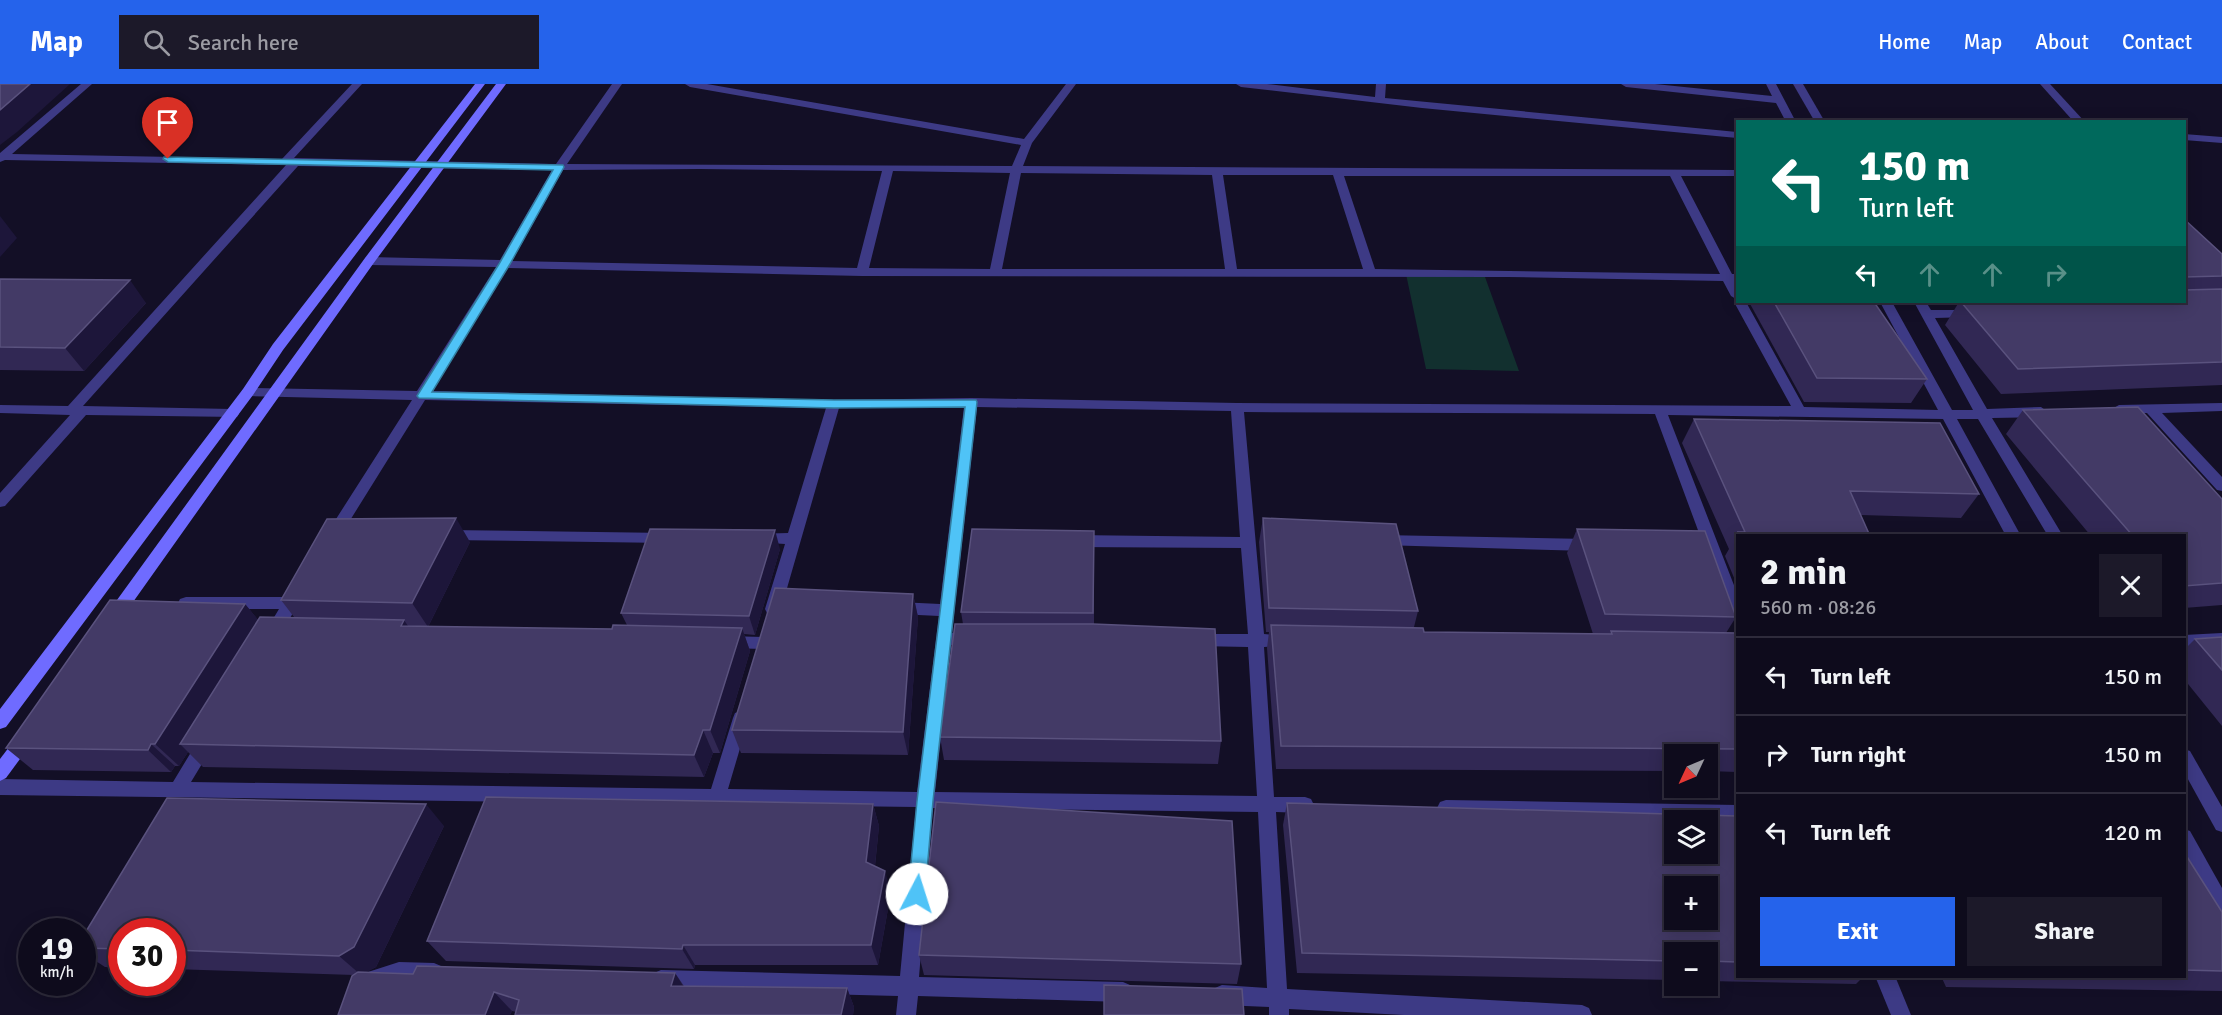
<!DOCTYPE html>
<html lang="en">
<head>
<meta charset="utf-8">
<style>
  :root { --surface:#0e0b1c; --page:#1c1929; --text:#f1f3f6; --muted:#9b9ba3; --line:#2e2b3b; --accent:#2563eb }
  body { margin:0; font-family:Signika,sans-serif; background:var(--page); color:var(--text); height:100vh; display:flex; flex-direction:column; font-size:22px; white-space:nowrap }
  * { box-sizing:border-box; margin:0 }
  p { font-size:20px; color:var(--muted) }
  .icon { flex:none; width:33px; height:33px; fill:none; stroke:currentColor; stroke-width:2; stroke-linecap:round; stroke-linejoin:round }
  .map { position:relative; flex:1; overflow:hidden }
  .side { position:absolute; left:1736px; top:450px; width:450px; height:444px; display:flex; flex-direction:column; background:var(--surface); border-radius:0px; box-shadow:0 3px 15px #0003,0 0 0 2px var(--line) }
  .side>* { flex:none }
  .banner { position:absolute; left:1736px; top:36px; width:450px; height:183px; border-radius:0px; box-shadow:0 3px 15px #0003,0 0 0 2px var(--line); background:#00695c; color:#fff; overflow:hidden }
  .needle { width:39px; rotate:226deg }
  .tools { position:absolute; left:1664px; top:660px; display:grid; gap:12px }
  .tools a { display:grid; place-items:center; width:54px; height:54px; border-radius:0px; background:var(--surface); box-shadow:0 3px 15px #0003,0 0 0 2px var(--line); font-size:30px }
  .speed { position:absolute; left:18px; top:834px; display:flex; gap:12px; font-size:30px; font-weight:700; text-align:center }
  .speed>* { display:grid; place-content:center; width:78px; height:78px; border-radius:50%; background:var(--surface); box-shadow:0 3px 15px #0003,0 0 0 2px var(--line); line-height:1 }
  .speed small { font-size:15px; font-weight:400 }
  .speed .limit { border:9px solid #d22; background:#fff; color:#111 }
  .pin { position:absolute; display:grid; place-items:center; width:51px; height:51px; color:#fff; margin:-62px -26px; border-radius:50% 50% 50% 0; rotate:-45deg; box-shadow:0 0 6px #0007 }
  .pin .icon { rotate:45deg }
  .me { position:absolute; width:66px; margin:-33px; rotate:5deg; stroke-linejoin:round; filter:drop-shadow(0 0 4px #0008) }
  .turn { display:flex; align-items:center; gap:21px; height:126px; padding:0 24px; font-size:27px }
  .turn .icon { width:78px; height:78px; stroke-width:2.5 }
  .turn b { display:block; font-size:42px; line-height:51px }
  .lanes { display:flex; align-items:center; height:57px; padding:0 24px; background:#0003; justify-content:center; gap:30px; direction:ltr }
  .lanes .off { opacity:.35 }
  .round { display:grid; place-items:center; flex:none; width:63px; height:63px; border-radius:0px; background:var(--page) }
  .summary { display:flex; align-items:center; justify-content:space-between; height:102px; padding:0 24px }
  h1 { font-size:36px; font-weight:700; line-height:45px }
  .action { display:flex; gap:12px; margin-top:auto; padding:12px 24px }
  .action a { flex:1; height:69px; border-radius:0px; background:var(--accent); color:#fff; font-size:24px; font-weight:700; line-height:69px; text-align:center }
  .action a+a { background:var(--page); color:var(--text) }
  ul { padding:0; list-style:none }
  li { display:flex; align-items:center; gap:18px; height:78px; padding:0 24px; border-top:2px solid var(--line) }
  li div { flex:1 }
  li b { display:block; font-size:22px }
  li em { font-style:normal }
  header { display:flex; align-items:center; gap:36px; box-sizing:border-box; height:84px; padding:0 30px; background:var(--accent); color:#fff }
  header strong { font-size:28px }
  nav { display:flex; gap:33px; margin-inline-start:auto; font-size:21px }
  .search { width:420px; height:54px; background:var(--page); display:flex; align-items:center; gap:15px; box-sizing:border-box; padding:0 21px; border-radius:0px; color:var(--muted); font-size:22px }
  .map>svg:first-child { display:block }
  .green { fill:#12302f }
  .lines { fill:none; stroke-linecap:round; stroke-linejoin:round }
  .street { fill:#3d3a85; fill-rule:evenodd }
  .secondary { fill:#6f6bff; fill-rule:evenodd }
  .wall { fill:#312854 }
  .shaded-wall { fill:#1d163a }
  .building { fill:#433a66; stroke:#5a527e; stroke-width:1.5; fill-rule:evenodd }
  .route { fill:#4fc3f7; stroke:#337fa1; stroke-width:1.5 }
</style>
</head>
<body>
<header>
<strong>Map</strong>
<div class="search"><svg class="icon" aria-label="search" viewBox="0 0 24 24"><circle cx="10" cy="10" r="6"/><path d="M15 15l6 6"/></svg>Search here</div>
<nav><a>Home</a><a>Map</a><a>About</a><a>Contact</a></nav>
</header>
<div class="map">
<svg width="2222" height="931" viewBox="0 0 2222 931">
  <rect width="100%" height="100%" fill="#130f26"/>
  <path class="green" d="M1406,190L1485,193L1519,287L1426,285Z"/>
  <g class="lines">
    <g class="street">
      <path d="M81,0H92L12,70L282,75L352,0H362L294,74L556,80L612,0H622L567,80L1012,82L1021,61L690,3L685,0H707L1024,55L1066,0H1076L1032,59L1023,82L1737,86V92H1681L1732,190H1737V218H1746L1804,323L1938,326L1880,218H1892L1952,326H1973L1914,218H1926L1931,226H1976L1978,229L1972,233L1935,234L1987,325L2041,323L2048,328L2041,333L1992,334L2063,452H2048L1978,335H1957L2021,452H2006L1943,335L1668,331L1737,509V536L1731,534L1729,530L1655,330L1244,328L1264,550L1293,553L1295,557L1293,561L1264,563L1274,713H1305L1311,715L1314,721L1311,727L1305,729L1276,728L1287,905L1582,921L1589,924L1592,931H1404L1289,925V931H1269V923L1222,921L1215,918L1212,911L1215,904L1222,901L1267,904L1258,728L933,724L919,893L1123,898L1130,901L1133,908L1130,915L1123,918L918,912L916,931H896L898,912L661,906L654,903L651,896L654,889L661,886L900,892L916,723L0,711V695L173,698L199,655L205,653L211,655L214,660L191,698L711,705L733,634L735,629L741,627L747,629L749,634L728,705L917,708L939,532L898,530L892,528L890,524L892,520L898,518L940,520L964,323L839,324L781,525L779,529H767L765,525L785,460L753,458L751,454L753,450L788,449L826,324L425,316L339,454H329L327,450L329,446L412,316L248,312L241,308L248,304L417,307L496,183L369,181L363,177L369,173L500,176L552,86L298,82L83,322L232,325L237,327L239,330L237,333L86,331L5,422L0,423V409L70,331L0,329V321L68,322L286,81L5,76L0,78V69ZM700,85L882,87L857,184L512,177L563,86ZM893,87L1010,89L990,185L869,184ZM1021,89L1212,91L1225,185H1002ZM1223,91H1333L1363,185H1237ZM1344,92H1670L1720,190L1375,185ZM508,184L862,192L1508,193L1723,197L1731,212L1736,215L1734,218L1791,322L1237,319L971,314L834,316L431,307ZM977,323L1231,327L1240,453L1073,451L1068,453L1066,457L1068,461L1073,463L1241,464L1248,550H1197L1191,552L1189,556L1191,560L1197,562L1248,563L1257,712L935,708L951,561L978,559L980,555L978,551L952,549Z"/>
      <path d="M1236,0H1267L1375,13L1376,0H1386L1385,14L1737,48V54L1422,24L1241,3Z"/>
      <path d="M1621,0H1655L1772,12L1766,0H1776L1796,38H1786L1776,19L1626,3Z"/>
      <path d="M1793,0H1803L1825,38H1815Z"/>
      <path d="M2040,0H2050L2085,38H2074Z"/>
      <path d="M2184,50L2222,53V59L2184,56Z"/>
      <path d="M2222,319V327L2162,329L2222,393V407L2217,406L2147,329H2119L2112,325L2119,321Z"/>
      <path d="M446,446L668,449L673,450L675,454L673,458L668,459L446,456L441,455L439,451L441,447Z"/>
      <path d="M1381,451L1588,455L1593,457L1595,461L1593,465L1588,467L1381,461L1376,460L1374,456L1376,452Z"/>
      <path d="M297,503L302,505L305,509L278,554L272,556L266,554L264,550L279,525H186L180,523L178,519L180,515L186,513H286L292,505Z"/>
      <path d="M2222,549V561L2184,563V551Z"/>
      <path d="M727,552L763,553L769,555L771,559L769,563L763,565L727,564L721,562L719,558L721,554Z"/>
      <path d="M2184,665L2190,667L2222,723V748L2216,746L2184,688Z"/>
      <path d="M1446,716L1737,721V737L1446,732L1440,730L1437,724L1440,718Z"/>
      <path d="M2184,745L2190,747L2222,804V831L2215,828L2184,771Z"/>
      <path d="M399,878L434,879L441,882L444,889L441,896C427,902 411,895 397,898C386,900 378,906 368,902L365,895L368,888Z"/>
      <path d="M1875,892H1895L1911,931H1891Z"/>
    </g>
    <g class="secondary">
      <path d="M475,0H485L283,266L253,311L6,643L0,645V625L243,305L273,260Z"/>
      <path d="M496,0H506L373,180L121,535H109L107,531L109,527L365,174Z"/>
      <path d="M25,648L31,650L34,655L31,660L6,694L0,697V675L19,650Z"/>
    </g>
  </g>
  <g class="wall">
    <path d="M2184,135L2222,170V301L2001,310L1945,241L1959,218H2184Z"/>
    <path d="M0,195L146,219L84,287L0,286Z"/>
    <path d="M1749,218H1874L1927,295L1911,319L1804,318Z"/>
    <path d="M2023,326L2222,415V521L2184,524V452H2091L2006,350Z"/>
    <path d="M1694,335L1979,410L1961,434L1861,431L1870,452H1737V501L1725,472L1729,465L1682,359Z"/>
    <path d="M1263,434L1418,527L1414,543L1424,548L1593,550L1567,469L1577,445L1736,533L1726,549H1737V688L1707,687V670H1674V687L1276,685L1267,564L1269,548H1266L1259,458Z"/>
    <path d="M1094,447V540L1221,657L1218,680L944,676L940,653L963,540L961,528Z"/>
    <path d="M470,458L428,543L612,545L627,541L621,529L780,465L755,551L744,550L750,567L720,669H713L704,693L203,683L188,668L179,682H175L171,688L33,686L6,664L245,520L258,536L294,533L281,516Z"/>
    <path d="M913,510L918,533L908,671L741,669L732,646Z"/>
    <path d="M2222,553V642L2184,595V566L2195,555Z"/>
    <path d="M1287,719L1737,732V892H1864L1856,900L1707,897V868H1674V896L1297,889L1283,741Z"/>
    <path d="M873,720L879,742L875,782L891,808L878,881H695L694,885L446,877L427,857Z"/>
    <path d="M444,742L376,883L366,888L413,890L675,889L684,902L847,904L854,923L853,931H515L516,928L512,927L510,931H338L354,891L172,885V848H122V884L105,883L82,868V854Z"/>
    <path d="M2184,768L2222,828V907L1946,903L1941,892H2184Z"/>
    <path d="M919,871L1241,880L1237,900L924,891Z"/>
  </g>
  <g class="shaded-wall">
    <path d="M30,0H70L17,48L0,61V26Z"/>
    <path d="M0,132L17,154L0,173Z"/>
    <path d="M130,196L146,219L84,287L65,264Z"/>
    <path d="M456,434L470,458L428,543L412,519Z"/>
    <path d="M775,446L780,465L755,551L749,532Z"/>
    <path d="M913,510L918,533L908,671L903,648Z"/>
    <path d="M245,520L265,544L180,660L188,668L179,682L155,660Z"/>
    <path d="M404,536L420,560L401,542Z"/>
    <path d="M742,544L750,567L720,669L710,646Z"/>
    <path d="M703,646L713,669L704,693L694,671Z"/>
    <path d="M151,660L175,682L171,688L148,666Z"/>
    <path d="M426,720L444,742L376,883L361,891L339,872Z"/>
    <path d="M873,720L879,742L873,800L866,778Z"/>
    <path d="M885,787L891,808L878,881L871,861Z"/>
    <path d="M683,861L695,881L694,885L682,865Z"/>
    <path d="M675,889L687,908L671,902Z"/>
    <path d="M847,904L854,923L853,931H841Z"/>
    <path d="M494,908L512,927L510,931H485Z"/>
  </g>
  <g class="building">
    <path d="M0,0H30L0,26Z"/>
    <path d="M2184,135L2222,170V192L2184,193Z"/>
    <path d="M0,195L130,196L65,264L0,263Z"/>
    <path d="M2222,205V278L2018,285L1961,218H2184V206Z"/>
    <path d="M1774,218H1874L1927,295L1817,294Z"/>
    <path d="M2138,323L2222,415V499L2184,502V452H2133L2023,326Z"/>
    <path d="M1694,335L1940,339L1979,410L1850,407L1870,452H1740L1738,448H1745Z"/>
    <path d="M456,434L412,519L281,516L327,435Z"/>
    <path d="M1263,434L1396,440L1418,527L1269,524Z"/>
    <path d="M650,445L775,446L749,532L621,529Z"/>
    <path d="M972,445L1094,447L1093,529L961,528Z"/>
    <path d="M1577,445L1705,447L1736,533L1605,530Z"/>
    <path d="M775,504L913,510L903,648L732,646Z"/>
    <path d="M110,516L245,520L155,660H151L148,666L6,664Z"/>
    <path d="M260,533L404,536L401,542L612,545L613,541L742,544L710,646H703L694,671L180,660Z"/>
    <path d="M955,540H1093L1215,545L1221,657L940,653Z"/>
    <path d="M1271,541L1423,544L1424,548L1612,550L1611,547L1737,549V665L1281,662Z"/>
    <path d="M2222,553V586L2195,555Z"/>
    <path d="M486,713L873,720L866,778L885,787L871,861H683L682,865L427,857Z"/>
    <path d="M167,714L426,720L354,863L339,872L172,866V848H122V865L82,864V854Z"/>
    <path d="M936,718L1232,737L1241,880L919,871Z"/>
    <path d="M1287,719L1737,732V878L1707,877V868H1674V877L1302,869ZM1674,736H1707V770H1674ZM1674,802H1707V836H1674Z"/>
    <path d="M2184,768L2222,828V887L2184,886Z"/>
    <path d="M417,882L675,889L671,902L847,904L841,931H515L519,916L494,908L485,931H338L352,892L358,888L413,890Z"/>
    <path d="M1104,901L1242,905L1244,931H1104Z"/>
  </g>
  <path class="route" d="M164,73L563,81L564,83L510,180L432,308L834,316H976L977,318L933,717L925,810L923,815L917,818L911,815L908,810L917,717L965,323L834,324L419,314L417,312L499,180L553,86L168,78L163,75Z"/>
</svg>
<div class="tools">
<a><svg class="needle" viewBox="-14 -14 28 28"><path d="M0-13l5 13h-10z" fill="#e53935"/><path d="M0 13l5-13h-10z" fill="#9b9ba3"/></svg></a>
<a><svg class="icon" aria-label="layers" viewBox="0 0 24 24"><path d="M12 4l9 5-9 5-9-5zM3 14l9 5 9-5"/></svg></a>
<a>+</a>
<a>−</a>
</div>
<div class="speed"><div>19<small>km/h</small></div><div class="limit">30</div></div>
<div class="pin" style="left:168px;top:75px;background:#d93025"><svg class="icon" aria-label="arrive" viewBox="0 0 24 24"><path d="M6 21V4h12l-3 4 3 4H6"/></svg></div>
<svg class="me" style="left:917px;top:810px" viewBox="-20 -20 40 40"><circle r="19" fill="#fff"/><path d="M0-13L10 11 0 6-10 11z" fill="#4fc3f7"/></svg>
<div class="banner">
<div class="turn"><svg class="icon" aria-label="left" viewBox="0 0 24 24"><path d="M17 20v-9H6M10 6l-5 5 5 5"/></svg><div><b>150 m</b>Turn left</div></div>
<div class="lanes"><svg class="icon" aria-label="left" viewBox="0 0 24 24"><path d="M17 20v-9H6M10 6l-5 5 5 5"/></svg><svg class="icon off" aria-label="ahead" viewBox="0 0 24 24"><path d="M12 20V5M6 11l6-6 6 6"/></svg><svg class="icon off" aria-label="ahead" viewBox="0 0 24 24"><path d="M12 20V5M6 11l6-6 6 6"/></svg><svg class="icon off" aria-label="right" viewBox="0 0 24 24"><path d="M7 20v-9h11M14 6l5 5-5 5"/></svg></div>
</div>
<section class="side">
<div class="summary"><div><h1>2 min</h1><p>560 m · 08:26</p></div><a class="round"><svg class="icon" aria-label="close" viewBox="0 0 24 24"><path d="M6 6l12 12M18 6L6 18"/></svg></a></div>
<ul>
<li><svg class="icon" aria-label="left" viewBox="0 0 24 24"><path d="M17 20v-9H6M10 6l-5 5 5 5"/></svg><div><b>Turn left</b></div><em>150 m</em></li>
<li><svg class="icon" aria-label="right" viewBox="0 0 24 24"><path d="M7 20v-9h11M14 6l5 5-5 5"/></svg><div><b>Turn right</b></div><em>150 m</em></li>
<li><svg class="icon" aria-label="left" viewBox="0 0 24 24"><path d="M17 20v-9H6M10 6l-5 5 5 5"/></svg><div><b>Turn left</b></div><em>120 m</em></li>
</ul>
<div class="action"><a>Exit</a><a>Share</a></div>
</section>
</div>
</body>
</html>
